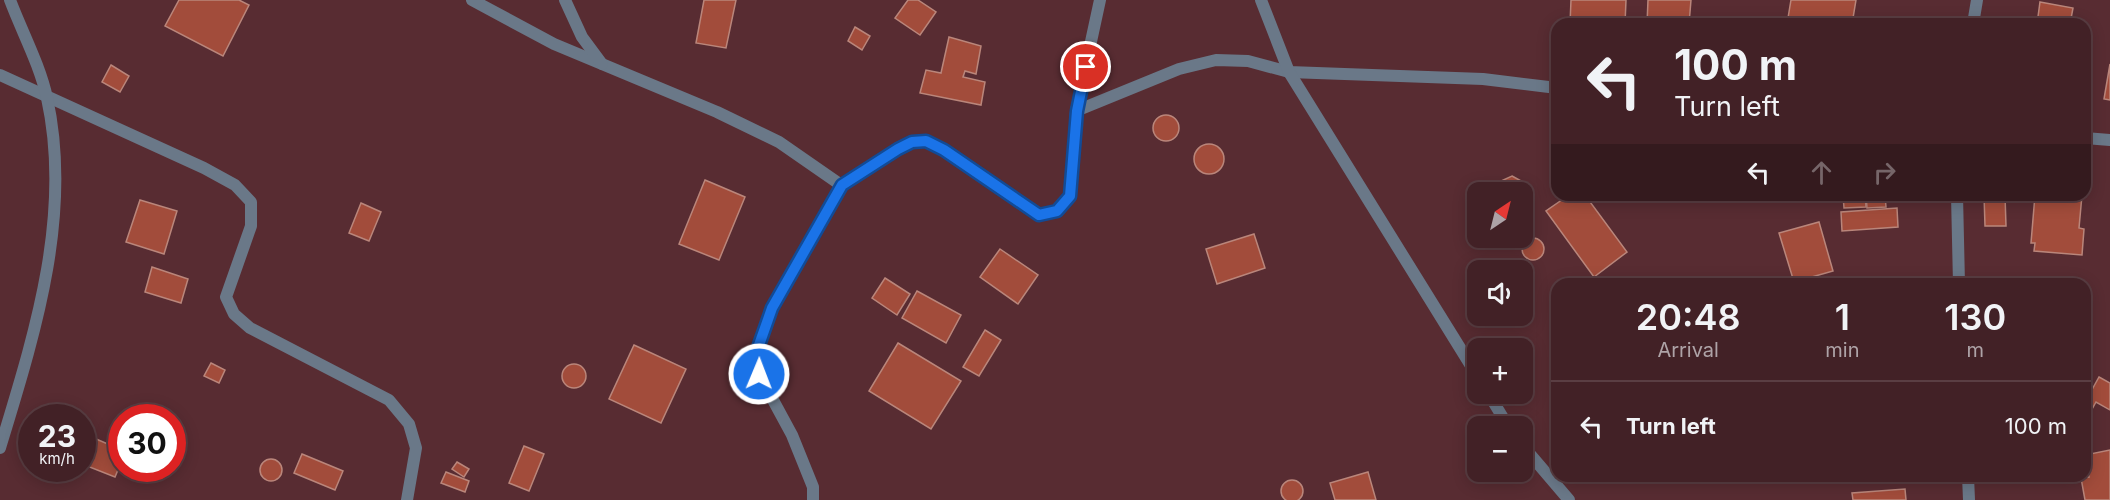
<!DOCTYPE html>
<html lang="en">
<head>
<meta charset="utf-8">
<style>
  :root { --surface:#422126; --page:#49292e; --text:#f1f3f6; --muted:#aea3a7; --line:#5a3e43 }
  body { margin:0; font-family:Inter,sans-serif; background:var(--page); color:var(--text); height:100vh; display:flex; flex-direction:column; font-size:22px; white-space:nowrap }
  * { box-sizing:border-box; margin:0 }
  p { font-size:20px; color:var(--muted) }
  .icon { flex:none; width:33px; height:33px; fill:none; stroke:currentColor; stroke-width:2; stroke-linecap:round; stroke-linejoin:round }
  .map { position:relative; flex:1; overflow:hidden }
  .panel { position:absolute; left:1551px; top:278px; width:540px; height:204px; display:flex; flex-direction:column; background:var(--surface); border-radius:18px; box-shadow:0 3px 15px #0003,0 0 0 2px var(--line) }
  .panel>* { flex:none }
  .guide { position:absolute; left:1551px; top:18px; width:540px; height:183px; border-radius:18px; box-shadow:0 3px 15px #0003,0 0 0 2px var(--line); background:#422126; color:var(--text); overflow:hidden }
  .needle { width:39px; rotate:35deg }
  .tools { position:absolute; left:1467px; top:182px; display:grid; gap:12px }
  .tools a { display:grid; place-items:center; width:66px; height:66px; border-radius:12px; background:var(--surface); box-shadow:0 3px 15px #0003,0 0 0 2px var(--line); font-size:30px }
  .speed { position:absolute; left:18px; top:404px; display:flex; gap:12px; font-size:30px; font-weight:700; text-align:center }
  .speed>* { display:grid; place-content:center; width:78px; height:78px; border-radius:50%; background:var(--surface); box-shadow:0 3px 15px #0003,0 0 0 2px var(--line); line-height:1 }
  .speed small { font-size:15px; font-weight:400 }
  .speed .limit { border:9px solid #d22; background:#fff; color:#111 }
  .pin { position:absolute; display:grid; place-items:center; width:51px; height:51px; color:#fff; margin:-26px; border:3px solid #fff; border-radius:50%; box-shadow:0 2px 6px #0007 }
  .me { position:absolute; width:66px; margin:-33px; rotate:1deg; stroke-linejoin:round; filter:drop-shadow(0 0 4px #0008) }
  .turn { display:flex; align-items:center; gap:21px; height:126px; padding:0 24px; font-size:27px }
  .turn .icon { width:78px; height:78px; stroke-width:2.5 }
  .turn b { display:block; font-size:42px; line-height:51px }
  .lanes { display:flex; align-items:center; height:57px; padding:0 24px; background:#0003; justify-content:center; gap:30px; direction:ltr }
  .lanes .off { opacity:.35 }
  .eta { display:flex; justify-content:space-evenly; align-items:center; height:102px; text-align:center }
  .eta b { font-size:36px; font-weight:600; line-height:42px }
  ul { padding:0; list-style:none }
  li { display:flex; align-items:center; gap:18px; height:90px; padding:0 24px; border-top:2px solid var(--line) }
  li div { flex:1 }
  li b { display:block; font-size:22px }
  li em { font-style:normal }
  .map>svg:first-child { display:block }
  .building { fill:#a24c3b; stroke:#ba867b; stroke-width:1.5 }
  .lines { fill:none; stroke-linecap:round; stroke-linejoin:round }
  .service { stroke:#6a7888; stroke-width:12 }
  .minor { stroke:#6a7888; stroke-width:12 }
  .route-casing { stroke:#114b97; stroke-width:15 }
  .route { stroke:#1a73e8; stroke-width:10 }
</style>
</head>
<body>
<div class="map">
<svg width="2110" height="500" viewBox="0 0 2110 500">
  <rect width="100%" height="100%" fill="#582c32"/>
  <g class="building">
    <path d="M179,0H239L249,5L223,56L165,26Z"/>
    <path d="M704,0H736L726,48L696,43Z"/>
    <path d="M908,0H918L936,12L920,35L895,18Z"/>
    <path d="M1571,0H1626L1625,24H1570Z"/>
    <path d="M1648,0H1691L1689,24H1647Z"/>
    <path d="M1791,0H1856L1852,24H1787Z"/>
    <path d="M2040,2L2073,8L2070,24H2037Z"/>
    <path d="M855,27L870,36L862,50L848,41Z"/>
    <path d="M949,37L981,46L976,74L965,71L963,77L985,82L981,105L920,93L926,70L941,73Z"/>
    <path d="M2110,64V100L2104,99Z"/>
    <path d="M111,65L129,76L120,92L102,82Z"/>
    <circle cx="1166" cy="128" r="13"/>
    <circle cx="1209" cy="159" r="15"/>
    <path d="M1512,176L1523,182L1525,191L1522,197V192H1497L1501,181Z"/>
    <path d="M705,180L745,197L719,260L679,244Z"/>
    <path d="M1569,195L1575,202L1585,195L1627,252L1594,277L1546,211Z"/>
    <path d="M1843,195H1865L1866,207L1844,208Z"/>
    <path d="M1866,195H1885L1886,207L1867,208Z"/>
    <path d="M1984,195H2005L2006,226H1985Z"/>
    <path d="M2035,195H2082L2079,228L2084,229L2082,255L2034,251L2035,243H2031Z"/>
    <path d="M140,200L177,211L164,254L126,242Z"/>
    <path d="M361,203L381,212L369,241L349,233Z"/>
    <path d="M1897,208L1898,227L1842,231L1841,212Z"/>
    <path d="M1819,222L1833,271L1794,282L1779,233Z"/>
    <path d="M1254,234L1265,268L1217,284L1206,249Z"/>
    <circle cx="1533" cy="249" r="11"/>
    <path d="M1000,249L1038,275L1018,304L980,277Z"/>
    <path d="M152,267L188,279L181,303L145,292Z"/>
    <path d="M885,278L910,294L897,315L872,298Z"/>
    <path d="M917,291L961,315L946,343L902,318Z"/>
    <path d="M985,330L1001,340L979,376L963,367Z"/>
    <path d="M898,343L961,381L931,429L869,391Z"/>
    <path d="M634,345L686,369L661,423L609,399Z"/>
    <path d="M211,363L225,370L219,383L204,376Z"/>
    <circle cx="574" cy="376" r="12"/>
    <path d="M2099,377L2110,383V410L2096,402L2086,420L2085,393L2089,395Z"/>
    <path d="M89,436L122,450V460L115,477L82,464V451Z"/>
    <path d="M524,446L544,454L529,491L509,483Z"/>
    <path d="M2110,450V500H2085L2081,478L2089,477L2085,455Z"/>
    <path d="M302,454L343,471L335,490L294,473Z"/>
    <circle cx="271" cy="470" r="11"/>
    <path d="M457,462L469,469L464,477L452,469Z"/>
    <path d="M446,472L469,481L465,492L441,483Z"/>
    <path d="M1368,472L1376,500H1335L1330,483Z"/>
    <circle cx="1292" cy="491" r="11"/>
    <path d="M1905,489L1906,500H1853L1852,493Z"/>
  </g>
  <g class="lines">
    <g class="service">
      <path d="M1076,111L1179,69L1216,60L1248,61L1289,72L1483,79L1557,88"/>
      <path d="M2085,138L2110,140"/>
    </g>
    <g class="minor">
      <path d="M472,0L554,44L717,112L779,142L841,185"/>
      <path d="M565,0L582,37L602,64"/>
      <path d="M1261,0L1289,72L1478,377"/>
      <path d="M1973,24L1977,0"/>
      <path d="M0,75L204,168L235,185L251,202V226L226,297L234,314L250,328L389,400L409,424L416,448L407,500"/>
      <path d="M1957,195L1959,284"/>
      <path d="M1488,393L1508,426"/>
      <path d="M1522,445L1569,500"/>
      <path d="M0,448C34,336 73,216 47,98C40,65 22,32 10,0"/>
      <path d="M1968,476L1969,500"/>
      <path d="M813,500V487L792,435L759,374V345L772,308L841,185L898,149L912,142L926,141L944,150L1039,215L1057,211L1070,196L1076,111L1100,0"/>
    </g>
  </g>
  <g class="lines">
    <g class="route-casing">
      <path id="route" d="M759,374V345L772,308L842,185L898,149L912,142L926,141L944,150L1039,215L1057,211L1070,196L1077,111L1086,67"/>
    </g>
    <use href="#route" class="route"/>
  </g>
</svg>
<div class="tools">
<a><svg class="needle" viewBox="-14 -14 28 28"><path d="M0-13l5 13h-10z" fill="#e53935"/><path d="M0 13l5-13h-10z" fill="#aea3a7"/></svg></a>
<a><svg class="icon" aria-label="sound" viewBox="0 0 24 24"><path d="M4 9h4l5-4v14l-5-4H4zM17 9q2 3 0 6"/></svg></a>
<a>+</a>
<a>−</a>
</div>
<div class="speed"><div>23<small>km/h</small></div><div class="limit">30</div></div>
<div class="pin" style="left:1086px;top:67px;background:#d93025"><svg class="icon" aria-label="arrive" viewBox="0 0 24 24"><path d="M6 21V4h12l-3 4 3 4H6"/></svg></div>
<svg class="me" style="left:759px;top:374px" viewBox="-20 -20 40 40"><circle r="17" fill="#1a73e8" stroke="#fff" stroke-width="3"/><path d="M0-11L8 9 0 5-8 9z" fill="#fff"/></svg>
<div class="guide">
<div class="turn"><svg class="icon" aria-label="left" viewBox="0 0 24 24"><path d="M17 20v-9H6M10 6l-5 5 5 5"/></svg><div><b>100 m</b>Turn left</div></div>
<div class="lanes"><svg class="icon" aria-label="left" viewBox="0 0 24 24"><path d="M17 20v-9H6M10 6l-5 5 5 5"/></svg><svg class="icon off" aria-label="ahead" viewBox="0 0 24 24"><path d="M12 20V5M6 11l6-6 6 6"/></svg><svg class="icon off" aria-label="right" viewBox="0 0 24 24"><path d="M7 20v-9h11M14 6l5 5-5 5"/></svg></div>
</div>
<section class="panel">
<div class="eta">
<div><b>20:48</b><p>Arrival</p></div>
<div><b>1</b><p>min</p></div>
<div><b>130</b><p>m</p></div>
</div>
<ul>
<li><svg class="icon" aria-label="left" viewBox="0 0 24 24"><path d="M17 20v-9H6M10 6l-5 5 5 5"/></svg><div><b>Turn left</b></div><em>100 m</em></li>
</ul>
</section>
</div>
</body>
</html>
